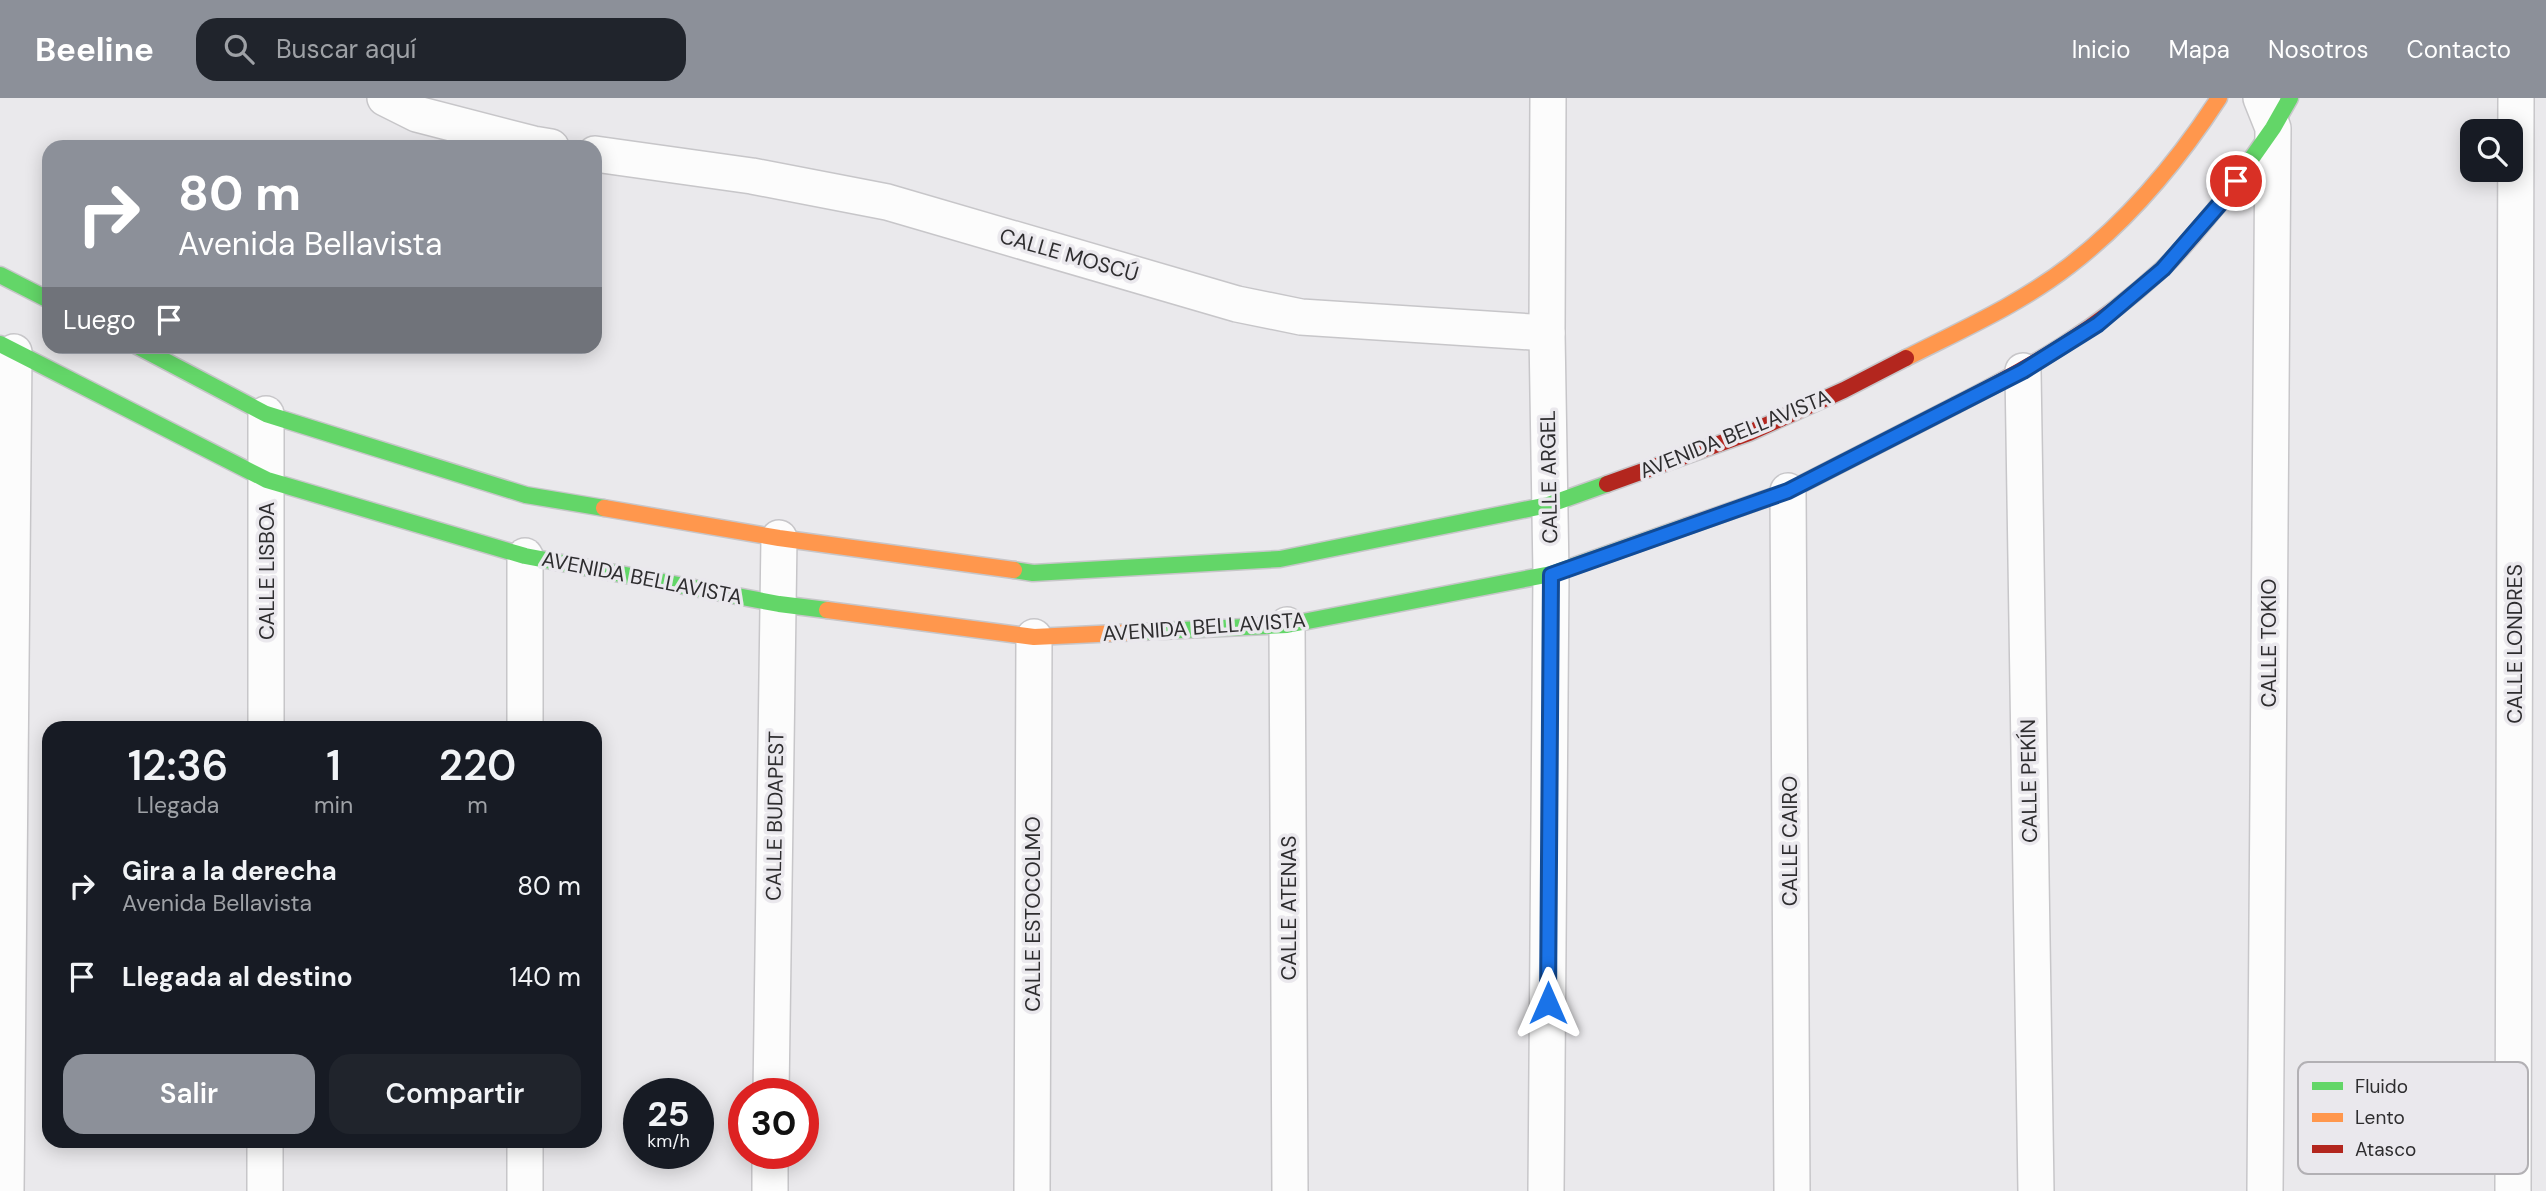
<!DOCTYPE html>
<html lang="es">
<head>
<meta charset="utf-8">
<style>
  :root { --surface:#171b24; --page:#20242c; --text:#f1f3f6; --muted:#9ea1a6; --accent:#8c9099 }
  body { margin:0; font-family:"DM Sans",sans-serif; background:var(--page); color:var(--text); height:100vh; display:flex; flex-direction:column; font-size:26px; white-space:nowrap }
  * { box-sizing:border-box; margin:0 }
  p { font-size:23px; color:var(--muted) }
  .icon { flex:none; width:38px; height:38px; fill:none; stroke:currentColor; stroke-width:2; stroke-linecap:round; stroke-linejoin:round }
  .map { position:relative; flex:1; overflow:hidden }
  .panel { position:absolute; left:42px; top:623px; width:560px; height:427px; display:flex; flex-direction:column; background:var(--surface); border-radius:21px; box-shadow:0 4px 18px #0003 }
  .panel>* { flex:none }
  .banner { position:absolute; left:42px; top:42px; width:560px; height:214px; border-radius:21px; box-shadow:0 4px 18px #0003; background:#8c9099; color:#fff; overflow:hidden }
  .fabs { position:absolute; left:2460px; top:21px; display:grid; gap:14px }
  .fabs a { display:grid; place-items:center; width:63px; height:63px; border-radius:14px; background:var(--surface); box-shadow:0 4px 18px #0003; font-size:35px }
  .speed { position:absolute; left:623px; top:980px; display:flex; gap:14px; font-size:35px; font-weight:700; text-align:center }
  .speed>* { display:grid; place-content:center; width:91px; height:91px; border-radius:50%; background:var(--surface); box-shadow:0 4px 18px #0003; line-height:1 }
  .speed small { font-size:18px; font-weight:400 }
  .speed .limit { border:10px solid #d22; background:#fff; color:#111 }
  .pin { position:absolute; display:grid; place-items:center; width:60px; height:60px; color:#fff; margin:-30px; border:4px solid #fff; border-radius:50%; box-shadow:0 2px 7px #0007 }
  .me { position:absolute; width:77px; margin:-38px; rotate:0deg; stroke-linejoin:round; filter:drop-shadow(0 0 5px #0008) }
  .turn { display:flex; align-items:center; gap:24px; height:147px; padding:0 21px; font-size:32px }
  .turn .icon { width:91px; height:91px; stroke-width:2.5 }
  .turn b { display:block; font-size:49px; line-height:60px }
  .then { display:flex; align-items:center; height:66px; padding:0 21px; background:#0003; gap:14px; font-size:26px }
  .eta { display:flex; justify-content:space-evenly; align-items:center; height:119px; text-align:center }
  .eta b { font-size:42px; font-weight:600; line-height:49px }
  .cta { display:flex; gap:14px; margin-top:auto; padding:14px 21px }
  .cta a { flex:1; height:80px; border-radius:21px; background:var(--accent); color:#fff; font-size:28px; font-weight:600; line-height:80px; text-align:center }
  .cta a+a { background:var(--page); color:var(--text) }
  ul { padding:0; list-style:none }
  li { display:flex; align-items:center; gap:21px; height:91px; padding:0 21px }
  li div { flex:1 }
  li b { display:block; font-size:26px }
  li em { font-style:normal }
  header { display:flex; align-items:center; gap:42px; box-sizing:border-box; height:98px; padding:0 35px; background:var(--accent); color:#fff }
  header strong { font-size:33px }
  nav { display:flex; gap:38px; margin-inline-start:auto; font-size:24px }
  .search { width:490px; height:63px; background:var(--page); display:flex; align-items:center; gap:18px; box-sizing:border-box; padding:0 24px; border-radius:21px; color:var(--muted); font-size:26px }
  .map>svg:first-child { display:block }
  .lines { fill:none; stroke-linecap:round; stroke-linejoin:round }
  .street-casing { stroke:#c7c6c9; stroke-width:38 }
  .fast-casing { stroke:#c7c6c9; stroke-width:19 }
  .slow-casing { stroke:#c7c6c9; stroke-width:19 }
  .jam-casing { stroke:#c7c6c9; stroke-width:19 }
  .street { stroke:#fcfcfc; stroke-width:35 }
  .fast { stroke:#63d668; stroke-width:16 }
  .slow { stroke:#ff974d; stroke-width:16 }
  .jam { stroke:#b3261e; stroke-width:16 }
  .route-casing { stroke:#114b97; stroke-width:18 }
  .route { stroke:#1a73e8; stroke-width:12 }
  .labels { text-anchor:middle; stroke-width:7; stroke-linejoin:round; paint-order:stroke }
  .street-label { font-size:21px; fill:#2e2d2f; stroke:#eae8ed }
  .key { fill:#eae8ed; stroke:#b2b0b4; stroke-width:2 }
  .key-label { font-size:19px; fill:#2e2d2f }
</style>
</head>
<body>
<header>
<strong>Beeline</strong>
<div class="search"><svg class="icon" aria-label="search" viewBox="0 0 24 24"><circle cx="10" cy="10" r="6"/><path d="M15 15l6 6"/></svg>Buscar aquí</div>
<nav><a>Inicio</a><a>Mapa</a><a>Nosotros</a><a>Contacto</a></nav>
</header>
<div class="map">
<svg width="2546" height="1093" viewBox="0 0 2546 1093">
  <rect width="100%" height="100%" fill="#eae9ec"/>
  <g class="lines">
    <g class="street-casing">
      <g id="street">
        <path d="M385,0L417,16L533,46L551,49"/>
        <path d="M2261,0L2273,30L2265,1093"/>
        <path d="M595,56L752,78L887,104L1237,206L1301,219L1547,235"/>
        <path d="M2023,273L2036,1093"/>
        <path d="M1788,393L1792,1093"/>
        <path d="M525,458V630"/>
        <path d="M1287,527L1290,1093"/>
        <path d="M266,630V316"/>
        <path d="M771,996L779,440"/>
        <path d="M525,1043V1093"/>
        <path d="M6,1093L14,254"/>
        <path d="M265,1093V1043"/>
        <path d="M770,1093V1055"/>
        <path d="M1032,1093L1034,539"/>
        <path d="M1546,1093L1551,476L1547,235L1548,0"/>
        <path d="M2513,1093L2516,0"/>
      </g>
    </g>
    <g class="fast-casing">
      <g id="fast">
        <path d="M2221,104L2273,30L2290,0"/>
        <path d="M0,177L49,202"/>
        <path d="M0,246L267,382L525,458L779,506L827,512"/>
        <path d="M137,248L266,316L526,397L604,410"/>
        <path d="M1014,472L1033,475L1280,461L1548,407L1607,386"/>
        <path d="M1139,534L1287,527L1551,476L1687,428"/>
      </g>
    </g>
    <g class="slow-casing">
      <g id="slow">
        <path d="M1906,260C1961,232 2020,206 2069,168C2129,122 2178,63 2219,0"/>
        <path d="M604,410L779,440L1014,472"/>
        <path d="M1687,428L1788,393L1956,307"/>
        <path d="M827,512L1034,539L1139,534"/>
      </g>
    </g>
    <g class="jam-casing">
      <g id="jam">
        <path d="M1956,307C2031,269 2099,230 2161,172C2183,152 2202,127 2221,104"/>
        <path d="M1607,386L1749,335L1844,292L1906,260"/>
      </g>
    </g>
    <use href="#street" class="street"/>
    <use href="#fast" class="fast"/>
    <use href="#slow" class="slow"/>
    <use href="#jam" class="jam"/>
  </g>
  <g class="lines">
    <g class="route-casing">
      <path id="route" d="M1548,905L1551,477L1788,393L2023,273L2098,226L2163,171L2224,101L2236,83"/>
    </g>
    <use href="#route" class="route"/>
  </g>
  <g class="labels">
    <g class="street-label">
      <text transform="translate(1069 157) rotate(16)" y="7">CALLE MOSCÚ</text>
      <text transform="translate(1735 336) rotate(-22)" y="7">AVENIDA BELLAVISTA</text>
      <text transform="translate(1549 379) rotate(-91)" y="7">CALLE ARGEL</text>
      <text transform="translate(267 473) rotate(-90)" y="7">CALLE LISBOA</text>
      <text transform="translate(642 480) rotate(11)" y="7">AVENIDA BELLAVISTA</text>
      <text transform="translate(1204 529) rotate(-4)" y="7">AVENIDA BELLAVISTA</text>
      <text transform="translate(2269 545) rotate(-90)" y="7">CALLE TOKIO</text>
      <text transform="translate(2515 546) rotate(-90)" y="7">CALLE LONDRES</text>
      <text transform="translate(2029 683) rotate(-91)" y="7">CALLE PEKÍN</text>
      <text transform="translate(775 718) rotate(-89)" y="7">CALLE BUDAPEST</text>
      <text transform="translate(1790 743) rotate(-90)" y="7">CALLE CAIRO</text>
      <text transform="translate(1289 810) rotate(-90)" y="7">CALLE ATENAS</text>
      <text transform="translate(1033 816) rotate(-90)" y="7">CALLE ESTOCOLMO</text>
    </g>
  </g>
  <rect x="2298" y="964" width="230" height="112" rx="10" class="key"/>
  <rect x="2312" y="984" width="31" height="8" fill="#63d668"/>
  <rect x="2312" y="1015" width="31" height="9" fill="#ff974d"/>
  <rect x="2312" y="1047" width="31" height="8" fill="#b3261e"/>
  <g class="key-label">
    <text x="2355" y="995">Fluido</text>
    <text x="2355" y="1026">Lento</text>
    <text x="2355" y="1058">Atasco</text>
  </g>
</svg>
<div class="fabs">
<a><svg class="icon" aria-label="search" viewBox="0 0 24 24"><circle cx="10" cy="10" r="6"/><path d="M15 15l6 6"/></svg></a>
</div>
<div class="speed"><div>25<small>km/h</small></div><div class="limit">30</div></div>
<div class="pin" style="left:2236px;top:83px;background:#d93025"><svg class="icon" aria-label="arrive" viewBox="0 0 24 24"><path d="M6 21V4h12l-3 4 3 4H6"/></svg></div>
<svg class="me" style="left:1548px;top:905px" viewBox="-20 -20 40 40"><path d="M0-17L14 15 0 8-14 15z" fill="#1a73e8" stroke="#fff" stroke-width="4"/></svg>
<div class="banner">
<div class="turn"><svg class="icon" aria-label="right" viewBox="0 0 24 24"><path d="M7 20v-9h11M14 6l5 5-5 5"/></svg><div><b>80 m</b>Avenida Bellavista</div></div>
<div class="then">Luego<svg class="icon" aria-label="arrive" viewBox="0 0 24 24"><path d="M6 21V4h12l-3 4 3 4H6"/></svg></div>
</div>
<section class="panel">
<div class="eta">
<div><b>12:36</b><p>Llegada</p></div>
<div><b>1</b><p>min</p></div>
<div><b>220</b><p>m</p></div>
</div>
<ul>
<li><svg class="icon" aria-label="right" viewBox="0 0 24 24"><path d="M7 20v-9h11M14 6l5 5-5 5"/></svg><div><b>Gira a la derecha</b><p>Avenida Bellavista</p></div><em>80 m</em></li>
<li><svg class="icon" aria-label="arrive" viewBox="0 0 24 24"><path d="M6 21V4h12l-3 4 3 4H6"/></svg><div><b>Llegada al destino</b></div><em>140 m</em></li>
</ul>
<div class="cta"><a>Salir</a><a>Compartir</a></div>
</section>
</div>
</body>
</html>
